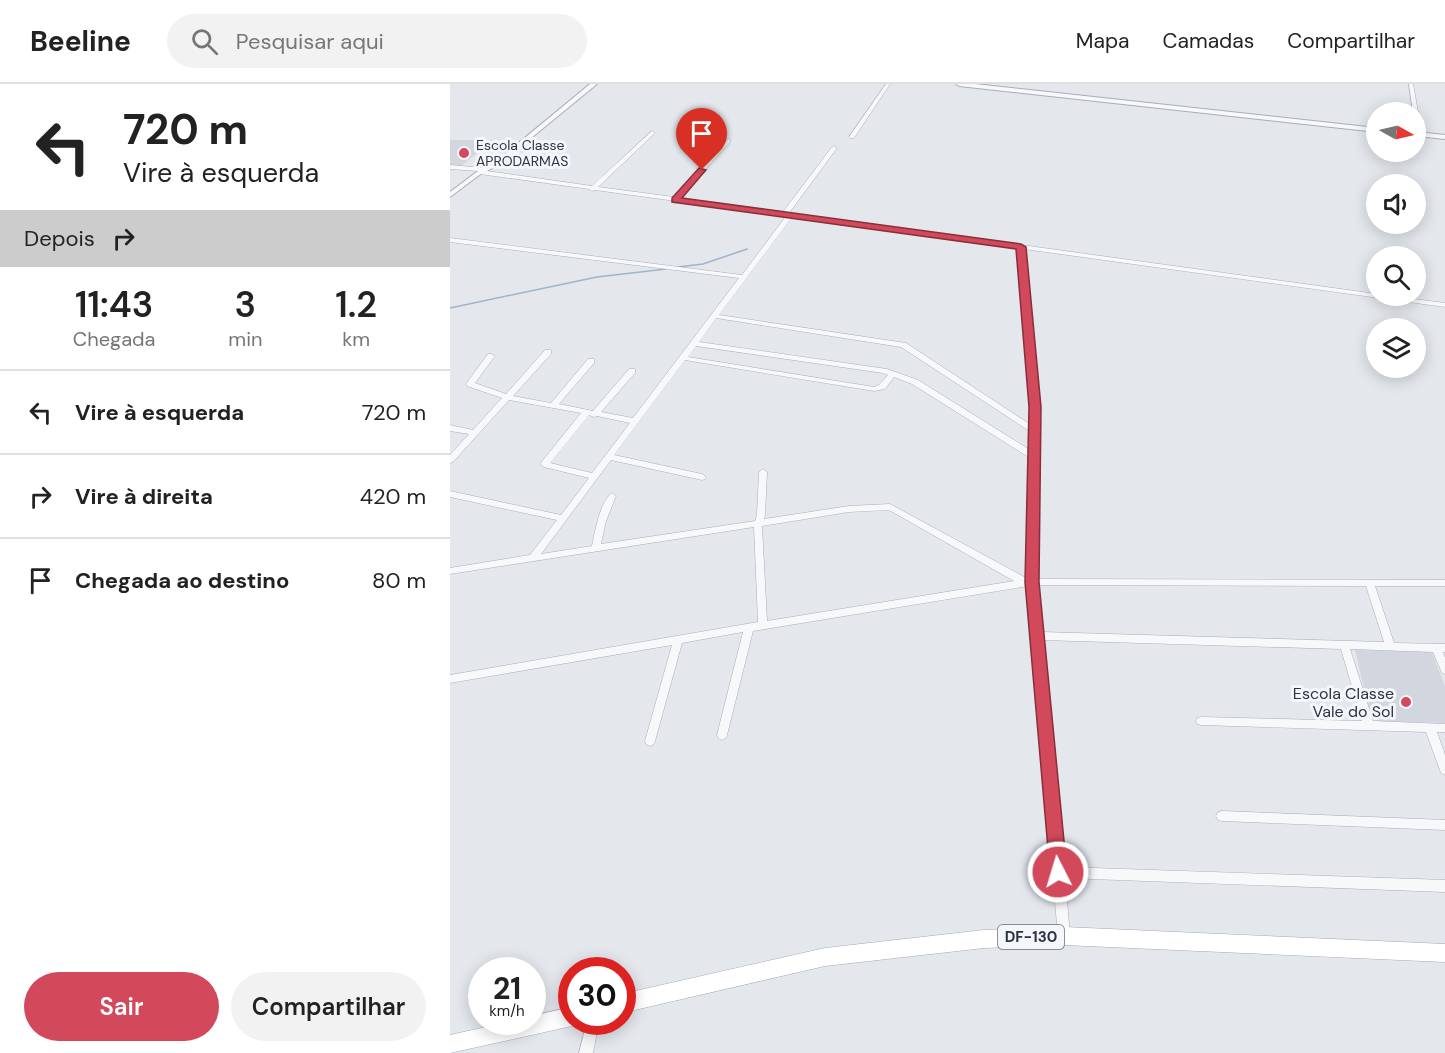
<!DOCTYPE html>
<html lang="pt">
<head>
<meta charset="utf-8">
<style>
  :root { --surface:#fff; --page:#f2f2f2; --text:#222; --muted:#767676; --line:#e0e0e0; --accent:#d1495b }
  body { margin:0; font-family:"DM Sans",sans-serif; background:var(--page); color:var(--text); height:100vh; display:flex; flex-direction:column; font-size:22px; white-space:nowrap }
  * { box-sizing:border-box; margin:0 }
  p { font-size:20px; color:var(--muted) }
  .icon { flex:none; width:33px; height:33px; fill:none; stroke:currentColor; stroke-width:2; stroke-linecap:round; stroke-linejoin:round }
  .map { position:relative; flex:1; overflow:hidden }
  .panel { display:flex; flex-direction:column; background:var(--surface); width:450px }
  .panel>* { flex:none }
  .top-card { background:#fff; color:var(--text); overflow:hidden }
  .needle { width:39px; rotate:98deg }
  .fabs { position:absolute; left:916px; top:18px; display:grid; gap:12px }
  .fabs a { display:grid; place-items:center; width:60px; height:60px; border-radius:50%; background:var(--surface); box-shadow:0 3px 15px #0003; font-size:30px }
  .speed { position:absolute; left:18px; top:873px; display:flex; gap:12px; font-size:30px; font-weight:700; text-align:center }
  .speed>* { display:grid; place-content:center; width:78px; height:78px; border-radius:50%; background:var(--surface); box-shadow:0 3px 15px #0003; line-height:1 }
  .speed small { font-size:15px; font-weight:400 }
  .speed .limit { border:9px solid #d22; background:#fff; color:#111 }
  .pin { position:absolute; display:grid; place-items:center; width:51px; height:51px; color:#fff; margin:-62px -26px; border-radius:50% 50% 50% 0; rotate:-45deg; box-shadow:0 0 6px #0007 }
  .pin .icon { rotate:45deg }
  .me { position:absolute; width:66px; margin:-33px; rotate:355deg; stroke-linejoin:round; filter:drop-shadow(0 0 4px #0008) }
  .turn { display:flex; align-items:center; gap:21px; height:126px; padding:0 24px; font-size:27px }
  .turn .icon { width:78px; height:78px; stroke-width:2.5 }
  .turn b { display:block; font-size:42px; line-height:51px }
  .then { display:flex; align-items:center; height:57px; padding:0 24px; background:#0003; gap:12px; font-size:22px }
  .eta { display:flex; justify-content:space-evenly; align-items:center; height:102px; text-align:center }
  .eta b { font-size:36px; font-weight:600; line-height:42px }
  .primary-button { display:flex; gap:12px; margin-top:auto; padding:12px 24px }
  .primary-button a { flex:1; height:69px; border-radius:36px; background:var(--accent); color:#fff; font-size:24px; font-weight:600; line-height:69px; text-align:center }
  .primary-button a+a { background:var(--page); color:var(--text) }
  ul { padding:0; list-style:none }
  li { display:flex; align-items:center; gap:18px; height:84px; padding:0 24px; border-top:2px solid var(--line) }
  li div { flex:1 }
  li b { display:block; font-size:22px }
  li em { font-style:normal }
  header { display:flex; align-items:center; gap:36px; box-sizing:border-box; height:84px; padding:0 30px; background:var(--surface); border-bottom:2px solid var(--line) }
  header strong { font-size:28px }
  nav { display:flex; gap:33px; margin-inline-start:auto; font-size:21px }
  .search { width:420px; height:54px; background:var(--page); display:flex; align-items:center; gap:15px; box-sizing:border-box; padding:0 21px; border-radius:33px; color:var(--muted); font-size:22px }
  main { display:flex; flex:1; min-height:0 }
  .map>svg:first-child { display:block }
  .built { fill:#d2d6de }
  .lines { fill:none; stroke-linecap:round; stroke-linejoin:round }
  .stream { stroke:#9fb4cc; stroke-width:1.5 }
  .minor-casing { stroke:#a9aeb7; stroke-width:1 }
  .tertiary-casing { stroke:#a9aeb7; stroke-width:2 }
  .primary-casing { stroke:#a3abb8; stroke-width:1 }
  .minor { fill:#f7f8fa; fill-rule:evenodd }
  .tertiary { fill:#f7f8fa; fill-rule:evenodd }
  .primary { fill:#fff; fill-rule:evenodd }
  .route { fill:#d1495b; stroke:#882f3b; stroke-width:1.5 }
  .poi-dot { fill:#d1495b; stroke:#f4f6f9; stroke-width:2 }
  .labels { text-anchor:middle; stroke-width:6; stroke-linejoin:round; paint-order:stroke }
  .far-poi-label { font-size:14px; fill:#2b3445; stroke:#f4f6f9; text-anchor:start }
  .shield { fill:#f4f6f9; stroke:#676e7b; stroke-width:1.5 }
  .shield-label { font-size:15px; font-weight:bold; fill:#2b3445 }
  .poi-label { font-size:16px; fill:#2b3445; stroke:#f4f6f9; text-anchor:end }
</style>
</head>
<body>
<header>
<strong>Beeline</strong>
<div class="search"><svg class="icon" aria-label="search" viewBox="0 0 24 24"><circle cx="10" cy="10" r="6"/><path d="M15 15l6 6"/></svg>Pesquisar aqui</div>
<nav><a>Mapa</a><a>Camadas</a><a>Compartilhar</a></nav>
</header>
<main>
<section class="panel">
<div class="top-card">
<div class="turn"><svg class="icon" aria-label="left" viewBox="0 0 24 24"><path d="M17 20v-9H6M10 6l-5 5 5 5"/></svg><div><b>720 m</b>Vire à esquerda</div></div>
<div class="then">Depois<svg class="icon" aria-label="right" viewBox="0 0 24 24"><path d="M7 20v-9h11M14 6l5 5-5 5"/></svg></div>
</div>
<div class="eta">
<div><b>11:43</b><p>Chegada</p></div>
<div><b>3</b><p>min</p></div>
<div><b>1.2</b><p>km</p></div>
</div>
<ul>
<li><svg class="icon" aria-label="left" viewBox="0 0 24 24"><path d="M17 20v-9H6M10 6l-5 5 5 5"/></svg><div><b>Vire à esquerda</b></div><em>720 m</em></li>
<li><svg class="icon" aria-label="right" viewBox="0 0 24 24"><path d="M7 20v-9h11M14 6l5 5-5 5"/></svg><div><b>Vire à direita</b></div><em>420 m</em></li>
<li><svg class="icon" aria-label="arrive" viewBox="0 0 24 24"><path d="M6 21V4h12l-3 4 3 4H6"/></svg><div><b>Chegada ao destino</b></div><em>80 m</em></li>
</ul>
<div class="primary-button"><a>Sair</a><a>Compartilhar</a></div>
</section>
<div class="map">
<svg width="995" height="969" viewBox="0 0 995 969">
  <rect width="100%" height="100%" fill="#e4e7ec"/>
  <g class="built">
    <path d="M0,56H43L11,82L0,81Z"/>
    <path d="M905,566L980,568L983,571L995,603V639L927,637L921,634Z"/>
  </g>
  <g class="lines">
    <g class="stream">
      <path d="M228,183L253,180L297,165"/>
      <path d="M0,224L147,193L216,185"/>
    </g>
    <g class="minor-casing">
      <g id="minor">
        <path d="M436,0H440L404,54H400L399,53Z"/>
        <path d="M959,0H963L972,50L969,52L966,50V28H963Z"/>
        <path d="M202,47L205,49L204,50L148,103L224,113L278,55L280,56V58L230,114L333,128L382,63L384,62L387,64L339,129L927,210V212H941L995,219V223L574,165L589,323L587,495L995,496V502H925L944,559L995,560V568H993L995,574V590L992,589L983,568L900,565L923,637L995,640V648H987L995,671V691L991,689L990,686L976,648L751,641L747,640L746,637L747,634L751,633L912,637L891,565L592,556L613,783L995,796V808L615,794L620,852L618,856L614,858L610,856L608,852L578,502L303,547L277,651L276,654L272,656L268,654L267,651L293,548L232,559L205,657L204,660L200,662L196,660L195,657L222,561L0,599V591L308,538L304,443L0,490V484L80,471L107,436L0,413V407L111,431L139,394L94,383L90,380L131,329L59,316L3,378L0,379V371L19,350L0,347V341L23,346L52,314L17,302L16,300L38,270H41L45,272L25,299L56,310L95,266H101V270L63,312L101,319L138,275H144V279L109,320L143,327L179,285H185V289L151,328L183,334L289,194L0,158V154L292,191L336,132L145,106L142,107L139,105L30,90L28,89V87L0,85V81L35,84L38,86L37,87L142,102ZM342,133L568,164L581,323V341L456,259L269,231ZM266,234L451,263L581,348L580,366L468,296L437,285L249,258ZM246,262L433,289L438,291L429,301L424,303L238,273ZM235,276L424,307L435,305L444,293L462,300L580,374L578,495L440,420L399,422L314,435L315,431L317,388L313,385L309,388L307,431L305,437L151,460L156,437L166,412L162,409C150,417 145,448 142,462L91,470L161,376L252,396L255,395L256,393L252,390L164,371ZM139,331L144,333L147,332L180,339L142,389L100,379ZM439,426L564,497L317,537L312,442L399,428ZM587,501L916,502L934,558L591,548Z"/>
        <path d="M772,727L995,736V746L772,737L768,736L766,732L768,728Z"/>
        <path d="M137,938H149L143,969H129Z"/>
      </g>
    </g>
    <g class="tertiary-casing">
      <g id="tertiary">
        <path d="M140,0H147L47,82L32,89L0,113V108L28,87L43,80Z"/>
        <path d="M506,0H525L927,44V48L509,2Z"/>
        <path d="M966,48L995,51V55L966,52Z"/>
      </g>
    </g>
    <g class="primary-casing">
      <g id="primary">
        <path d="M614,843L995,860V878L614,861L534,864L375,882L172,929V910L375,864L534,846Z"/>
        <path d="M122,923V938H129L122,942L0,969V951L58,938H82V932Z"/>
      </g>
    </g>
    <use href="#minor" class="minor"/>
    <use href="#tertiary" class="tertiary"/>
    <use href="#primary" class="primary"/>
  </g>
  <path class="route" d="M249,84L256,86L232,114L571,160L576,163L591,323L589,498L617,788L614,794L608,797L602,794L600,788L575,498L579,323L566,165L222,118V114Z"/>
  <g class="poi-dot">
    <circle cx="14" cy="69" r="6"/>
    <circle cx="956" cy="618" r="6"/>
  </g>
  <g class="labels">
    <g class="far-poi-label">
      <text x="26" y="66">Escola Classe<tspan x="26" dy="16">APRODARMAS</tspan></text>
    </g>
    <rect class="shield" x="548" y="841" width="66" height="24" rx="4.5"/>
    <g class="shield-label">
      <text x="581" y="858">DF-130</text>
    </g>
    <g class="poi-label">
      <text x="944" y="615">Escola Classe<tspan x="944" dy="18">Vale do Sol</tspan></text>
    </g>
  </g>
</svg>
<div class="fabs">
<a><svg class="needle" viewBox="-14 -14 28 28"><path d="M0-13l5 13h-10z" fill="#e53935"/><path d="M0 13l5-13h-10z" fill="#767676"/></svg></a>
<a><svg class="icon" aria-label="sound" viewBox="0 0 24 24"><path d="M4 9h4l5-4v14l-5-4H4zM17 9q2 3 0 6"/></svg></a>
<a><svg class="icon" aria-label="search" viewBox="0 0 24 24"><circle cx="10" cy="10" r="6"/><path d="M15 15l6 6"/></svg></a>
<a><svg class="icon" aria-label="layers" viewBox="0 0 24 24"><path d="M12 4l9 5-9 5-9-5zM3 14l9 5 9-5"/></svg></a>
</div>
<div class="speed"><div>21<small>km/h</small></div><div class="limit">30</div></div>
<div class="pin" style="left:252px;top:86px;background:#d93025"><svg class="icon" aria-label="arrive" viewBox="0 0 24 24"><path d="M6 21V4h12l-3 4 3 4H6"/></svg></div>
<svg class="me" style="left:608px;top:788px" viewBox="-20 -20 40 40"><circle r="17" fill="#d1495b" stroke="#fff" stroke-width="3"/><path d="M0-11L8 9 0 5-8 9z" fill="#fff"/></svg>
</div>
</main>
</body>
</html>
